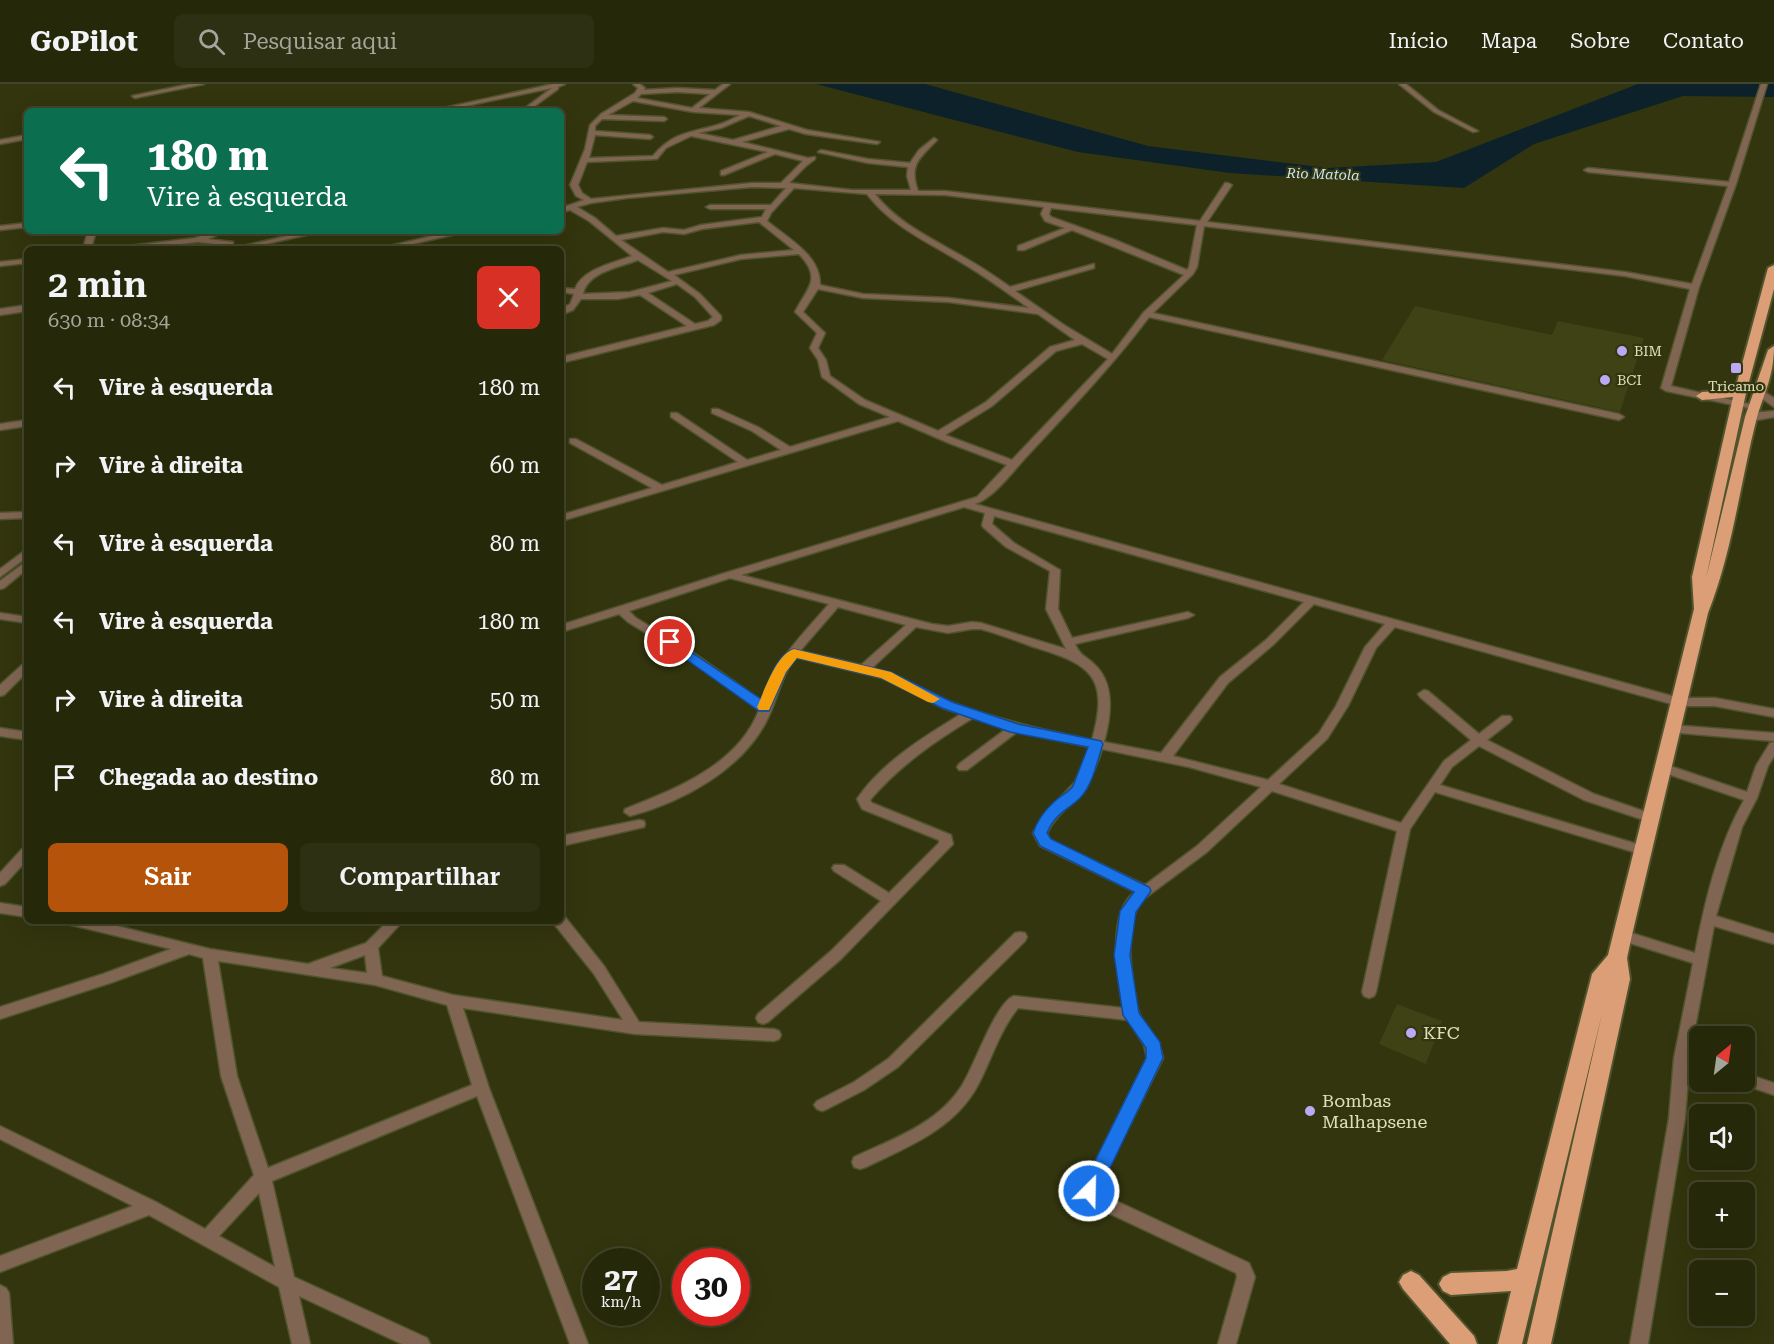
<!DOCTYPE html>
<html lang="pt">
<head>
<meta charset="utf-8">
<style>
  :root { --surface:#26280a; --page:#2e3013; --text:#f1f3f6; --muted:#a4a69c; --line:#42442b; --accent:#b45309 }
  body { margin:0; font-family:"Roboto Serif",serif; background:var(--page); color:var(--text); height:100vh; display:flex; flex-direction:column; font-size:22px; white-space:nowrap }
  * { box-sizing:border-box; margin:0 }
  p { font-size:20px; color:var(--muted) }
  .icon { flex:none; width:33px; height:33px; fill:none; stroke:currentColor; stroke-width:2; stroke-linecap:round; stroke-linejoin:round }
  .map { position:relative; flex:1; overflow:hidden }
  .panel { position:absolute; left:24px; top:162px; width:540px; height:678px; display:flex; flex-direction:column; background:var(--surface); border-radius:9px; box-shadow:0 6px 24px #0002,0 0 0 2px var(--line) }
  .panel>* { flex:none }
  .hud { position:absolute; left:24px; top:24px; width:540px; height:126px; border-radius:9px; box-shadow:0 6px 24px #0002,0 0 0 2px var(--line); background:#0b6e4f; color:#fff; overflow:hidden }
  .needle { width:39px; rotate:29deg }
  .controls { position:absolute; left:1689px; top:942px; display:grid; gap:12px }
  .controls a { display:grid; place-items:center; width:66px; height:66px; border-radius:9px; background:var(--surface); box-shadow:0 6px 24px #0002,0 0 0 2px var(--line); font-size:30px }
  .speed { position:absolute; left:582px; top:1164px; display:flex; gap:12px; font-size:30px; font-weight:700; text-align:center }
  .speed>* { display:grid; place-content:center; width:78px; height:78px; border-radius:50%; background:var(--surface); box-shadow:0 6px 24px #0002,0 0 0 2px var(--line); line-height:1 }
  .speed small { font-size:15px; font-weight:400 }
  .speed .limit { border:9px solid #d22; background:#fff; color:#111 }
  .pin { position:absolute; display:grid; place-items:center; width:51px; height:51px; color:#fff; margin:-26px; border:3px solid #fff; border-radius:50%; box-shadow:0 2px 6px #0007 }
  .me { position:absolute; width:66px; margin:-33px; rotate:23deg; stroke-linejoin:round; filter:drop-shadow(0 0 4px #0008) }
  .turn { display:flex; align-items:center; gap:21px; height:126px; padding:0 24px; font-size:27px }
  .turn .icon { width:78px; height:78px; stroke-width:2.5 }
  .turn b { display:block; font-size:42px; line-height:51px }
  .round { display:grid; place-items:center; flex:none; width:63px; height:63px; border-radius:9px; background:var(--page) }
  .summary { display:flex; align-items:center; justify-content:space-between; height:102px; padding:0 24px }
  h1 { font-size:36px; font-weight:600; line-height:45px }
  .button { display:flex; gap:12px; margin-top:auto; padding:12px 24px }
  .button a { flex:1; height:69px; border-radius:9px; background:var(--accent); color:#fff; font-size:24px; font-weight:600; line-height:69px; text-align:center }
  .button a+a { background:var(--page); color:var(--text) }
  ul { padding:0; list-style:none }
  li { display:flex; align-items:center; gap:18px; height:78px; padding:0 24px }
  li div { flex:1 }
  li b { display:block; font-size:22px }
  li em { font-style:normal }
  header { display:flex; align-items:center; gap:36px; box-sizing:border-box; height:84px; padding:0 30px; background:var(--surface); border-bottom:2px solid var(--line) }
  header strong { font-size:28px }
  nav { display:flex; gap:33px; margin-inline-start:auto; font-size:21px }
  .search { width:420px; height:54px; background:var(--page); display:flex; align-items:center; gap:15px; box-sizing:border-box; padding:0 21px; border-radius:9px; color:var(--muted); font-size:22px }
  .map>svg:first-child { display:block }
  .built { fill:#3f4214 }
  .water { fill:#0d212b }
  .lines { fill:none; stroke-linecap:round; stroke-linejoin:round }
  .minor-casing { stroke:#50542c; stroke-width:3 }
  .tertiary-casing { stroke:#50542c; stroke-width:3 }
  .trunk-casing { stroke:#50542c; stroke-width:4 }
  .minor { fill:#806553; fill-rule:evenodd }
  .tertiary { fill:#806553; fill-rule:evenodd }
  .trunk { fill:#dc9e76; fill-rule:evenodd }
  .route { fill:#1a73e8; stroke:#114b97; stroke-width:1.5 }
  .slow { fill:#f59e0b }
  .poi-dot { fill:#baaaf6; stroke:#32350d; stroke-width:2 }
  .labels { text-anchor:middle; stroke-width:4.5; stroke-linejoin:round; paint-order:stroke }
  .far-water-label { font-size:14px; font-style:italic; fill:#c8e5f6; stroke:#32350d }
  .far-poi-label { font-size:14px; fill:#dbe0bb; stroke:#32350d; text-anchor:start }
  .near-poi-label { font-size:18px; fill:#dbe0bb; stroke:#32350d; text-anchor:start }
</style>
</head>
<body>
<header>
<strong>GoPilot</strong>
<div class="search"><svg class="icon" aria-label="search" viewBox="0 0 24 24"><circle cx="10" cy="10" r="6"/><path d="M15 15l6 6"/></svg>Pesquisar aqui</div>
<nav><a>Início</a><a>Mapa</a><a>Sobre</a><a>Contato</a></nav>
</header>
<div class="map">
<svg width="1774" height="1260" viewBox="0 0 1774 1260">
  <rect width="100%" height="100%" fill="#32350d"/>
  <g class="built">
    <path d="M1415,222L1552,251L1558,237L1644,254L1620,328L1382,276Z"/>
    <path d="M1397,920L1442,937L1426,980L1379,960Z"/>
  </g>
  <path class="water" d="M816,0H925L1148,62L1328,84L1436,78L1638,0H1774V13L1683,12L1534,60L1464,104L1230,89L1078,68Z"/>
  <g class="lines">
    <g class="minor-casing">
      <g id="minor">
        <path d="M190,0H204L135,14L132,12Z"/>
        <path d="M553,0H565L558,3V5L528,27H521L552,4L442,27H430Z"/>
        <path d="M633,0H640L645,4L644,6L677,4L715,6L723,0H730L699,24L749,28L807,46L880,58L877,60L806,50L789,45L742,58L808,74L815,73V75L806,82L789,99L852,106H911L907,92L908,83L868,79L818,68L821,66L868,75L910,79L919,66L934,54L937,56C921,73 908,80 918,107H945L1200,137L1225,99H1228L1232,101L1207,138L1625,188L1692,200L1728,102L1588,88L1584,86L1588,84L1729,98L1761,0H1767L1736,100L1699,203L1671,302L1758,322V326L1666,307L1661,304L1690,205L1625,192L1204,142L1197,183L1193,190L1153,229L1619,330L1624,333L1619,336L1149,233C1112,282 1070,326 1028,371C1014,386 994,414 975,420L1679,614H1715L1774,625V633L1715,622H1679L1395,543L1376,564L1348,622L1327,655L1279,700L1401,739L1444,677L1471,656L1420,613L1418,610L1424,606L1428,607L1479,650L1502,632H1510L1512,635L1510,638L1487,656L1594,710L1655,731L1656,734L1655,737L1650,738L1584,716L1479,662L1452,683L1440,701L1647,763L1649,766L1647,769H1637L1435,708L1410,745L1376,908L1374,912L1369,914L1364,912L1362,908L1397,747L1272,707L1207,768L1141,817C1125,843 1130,877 1134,905C1136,914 1136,925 1141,933C1149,947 1160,957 1163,974L1097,1107L1099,1109L1249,1179L1255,1193L1236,1260H1218L1237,1193L1236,1189L1087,1119L1081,1107L1147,974L1144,961L1128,936L1018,924C1000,946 992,974 979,999C956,1044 910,1062 866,1083L860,1085L854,1083L852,1078L854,1073C893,1055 937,1040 961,1003C974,984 995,919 1014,912L1123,924C1118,894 1106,829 1135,808L1040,762L1033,749L1045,730L1075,698L1090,663L1017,648L967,686H959L957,683L959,680L1006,645L973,634C935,657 899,682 870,716L872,719L951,751L953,760L841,875L768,938L763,940L758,938L756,934L758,930L831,867L881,817L834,787L832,784L834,781H844L889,809L939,759V756L862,725L857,715C882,678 924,653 961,630L943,624L882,594L795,573C780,595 778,614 767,636C742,686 682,718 630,732L624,728L625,725C676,705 738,681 759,626L684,572L628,538L619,530L561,548V541L725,489L977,413L1007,381L949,359L898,337L561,437V431L652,404L570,359V355H576L662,401L738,378L671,333V329H677L747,376L781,366L752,347L712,329V325H718L758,343L790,363L890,333L859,320L822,293L818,276L810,264L817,249L795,228C807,204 823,195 799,170L741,175L674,191L700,210L721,232V236L714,241L561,279V273L687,242L640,211L618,215H581L573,226L561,231V225L570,220L574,210L561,208V204L575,205C582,185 614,179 632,172L589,137L570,126L561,128V124L584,116L576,112L570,101L585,65L590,41L601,30L635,9L638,4ZM677,8L710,10L692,24L637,14L641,10ZM633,17L693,28L740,31C732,35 725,39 717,41C690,49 673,48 653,72L589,74L595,51L650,55L653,53L650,51L595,47V42L602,35L664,37L667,35L664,33L608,31ZM749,32L781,42L733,56L698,49L721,44ZM691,52L768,68L721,87V91H724L775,70L803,77L781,99H752L591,115L582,109L578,101L587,78L657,75L666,64ZM752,103L786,104L771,121H710L706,123L710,125H766L762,133L701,141L684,146L663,144L616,152L595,134L577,123L591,119L627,114ZM794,104L867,110C892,143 930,159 964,180C987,194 1008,209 1029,224L949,214L863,210L820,201C821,171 787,154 767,137L771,129ZM875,110L945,111L1044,123L1041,130L1045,137L1065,144L1018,162V166H1024L1072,146L1184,191L1144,228L1112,270L1064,241L1015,207L1094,184V180L1010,203C996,193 981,183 967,175C935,156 898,140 875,110ZM1051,124L1197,141L1189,183L1187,186L1115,156L1051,133L1049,130ZM759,138L794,166L741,171L668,188L621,156L663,148L684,150L702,145ZM638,176L672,197L630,208L583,210C587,188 620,183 638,176ZM677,200L695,213L713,233L708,237L695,240L648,209ZM818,205L863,214L949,218L1038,230L1075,256L1050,263L986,318L938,347L865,316L830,292L826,276L818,264L825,249L803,228ZM1082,260L1108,275L1012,376L945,351L992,322L1056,267ZM964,423L985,429L982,441L983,443L1006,463L1050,487L1046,525L1066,565L981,539L972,538L948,542L932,540L741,491ZM994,432L1304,518L1266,556L1220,593L1161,669L1104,658C1111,633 1116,600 1094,580C1085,571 1081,573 1075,560L1188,534L1194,531L1188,528L1072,554L1058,525L1060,486L1014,459L992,440ZM730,494L829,520C802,551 774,578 762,617L692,568L636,534L629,527ZM1314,520L1385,540L1365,563L1336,622L1319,649L1268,696L1173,672L1228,599L1274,560ZM838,523L906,541L861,581L800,567ZM916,543L948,549L972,545H981C999,550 1017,557 1034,563C1090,580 1110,592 1092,656C1045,646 998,636 953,619C925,608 901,591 872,584ZM1102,665L1189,683L1261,703L1197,762L1145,801L1050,756L1047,749C1055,732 1069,723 1081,709C1091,696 1097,681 1102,665Z"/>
        <path d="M1399,0H1406L1438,26L1478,47L1473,48L1434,28Z"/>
        <path d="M27,51V55L0,60V56Z"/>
        <path d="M27,139V143L0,146V142Z"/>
        <path d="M88,147H96L91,165H83Z"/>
        <path d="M215,147L224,148L208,155L233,158V162L198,158L140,165H116L120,163L195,154Z"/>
        <path d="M309,147H324L244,165H229Z"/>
        <path d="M454,147H469L391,165H376Z"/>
        <path d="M27,175V179L0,182V178Z"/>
        <path d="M27,221V227L0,231V225Z"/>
        <path d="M27,336V342L0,346V340Z"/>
        <path d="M27,428V434L0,435V429Z"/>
        <path d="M27,465V473L0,493V485Z"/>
        <path d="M27,477V485L4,504L0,505V497Z"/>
        <path d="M0,529L27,533V539L0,535Z"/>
        <path d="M27,578V588L4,611L0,612V601L23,580Z"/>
        <path d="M1672,641L1774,649V657L1668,648L1666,645Z"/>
        <path d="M0,644L27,648V656L0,652Z"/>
        <path d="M1774,658V672L1768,682L1757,714L1742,743L1716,832L1774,850V860L1714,842L1690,971L1700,974V986L1689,982L1685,1034L1648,1260H1630L1669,1034L1674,974L1693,879L1617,855L1615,851L1617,847L1622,846L1695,869C1705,817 1718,762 1744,716L1659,687L1657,684L1659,681H1667L1747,708L1756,682L1770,659Z"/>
        <path d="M639,736L644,737L645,740L644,743L561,762V752Z"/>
        <path d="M27,763V776L5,800L0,802V789L22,765Z"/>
        <path d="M0,819L27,823V833L0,829Z"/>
        <path d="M561,832L565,833L604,882L639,938L774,945L779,947L781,951L779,955L774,957L635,950L463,924L489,1004L588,1260H570L477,1012L272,1097L294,1193L427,1254L430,1260H402L299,1212L310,1260H292L279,1203L149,1131L0,1188V1172L133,1122L0,1055V1042L156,1118L205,1145L254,1091L221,992L203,874L189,870L113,898L0,935V923L103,890L171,865L76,842L71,841L69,837H97L210,865L308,880L366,859L388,837H403L378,864L382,892L453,911L623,936L594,890L555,841L553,837H561ZM365,871L367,889L330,884ZM218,877L375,901L447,921L472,1001L268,1084L237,992ZM259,1109L275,1183L219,1152Z"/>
        <path d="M1020,848L1025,849L1027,853L1025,857L898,983L864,1006L827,1025L822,1027L817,1025L814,1021L817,1017L854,998L888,975L1015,849Z"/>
        <path d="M1744,989L1774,999V1011L1739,999L1738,998H1744Z"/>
        <path d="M0,1201L6,1204L9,1209L13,1260H0Z"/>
      </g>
    </g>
    <g class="tertiary-casing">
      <g id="tertiary">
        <path d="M1761,306L1774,314V323L1757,311L1755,309Z"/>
        <path d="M1774,327V333L1751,337L1745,333L1751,329Z"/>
      </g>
    </g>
    <g class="trunk-casing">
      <g id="trunk">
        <path d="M1774,181V205L1746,309L1706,494L1745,333L1768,266L1774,262C1774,291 1765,307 1757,333C1740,399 1733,466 1708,529L1632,851L1627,874L1630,895L1551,1260H1527L1602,930L1522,1260H1498L1511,1207L1451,1211L1443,1207L1439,1200L1443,1193L1451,1189L1507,1187L1517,1185L1592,890L1608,871L1694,525L1692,493L1733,313L1702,316L1696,312L1702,308L1735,306L1768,184Z"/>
        <path d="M1411,1187L1419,1191L1474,1252L1477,1260H1450L1403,1205L1399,1198L1403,1191Z"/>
      </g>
    </g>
    <use href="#minor" class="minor"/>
    <use href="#tertiary" class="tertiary"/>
    <use href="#trunk" class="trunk"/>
  </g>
  <path class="route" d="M670,554L761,615C768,600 776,570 794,565L891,588L952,618L1018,640L1101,657L1103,660C1097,677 1093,701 1080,714C1068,726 1055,729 1047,749L1051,755L1149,803L1151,807L1136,828L1130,871L1139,929L1160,958L1163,974L1096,1113L1089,1115L1082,1113L1080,1107L1146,974V964L1123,931L1114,871L1120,827L1134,808L1040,762L1033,749C1037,737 1046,725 1055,717C1061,711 1068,709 1073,702L1088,663L1010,648L942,624L881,594L797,574L786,588L769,627H759L666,561L664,558Z"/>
  <path class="slow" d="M794,565L891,588L940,615L933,619L928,618L881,594L797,574L786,588L769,626H759L757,623C764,608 776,570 794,565Z"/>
  <g class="poi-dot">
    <circle cx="1622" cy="267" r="6"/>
    <rect x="1730" y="278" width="12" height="12" rx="3"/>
    <circle cx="1605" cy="296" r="6"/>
    <circle cx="1411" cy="949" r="6"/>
    <circle cx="1310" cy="1027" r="6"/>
  </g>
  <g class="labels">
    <g class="far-water-label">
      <text transform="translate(1323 90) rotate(2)" y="5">Rio Matola</text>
    </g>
    <g class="far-poi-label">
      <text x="1634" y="272">BIM</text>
      <text x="1617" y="301">BCI</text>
      <text x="1736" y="307" text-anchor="middle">Tricamo</text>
    </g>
    <g class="near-poi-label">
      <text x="1423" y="955">KFC</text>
      <text x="1322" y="1023">Bombas<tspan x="1322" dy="21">Malhapsene</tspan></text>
    </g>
  </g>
</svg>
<div class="controls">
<a><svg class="needle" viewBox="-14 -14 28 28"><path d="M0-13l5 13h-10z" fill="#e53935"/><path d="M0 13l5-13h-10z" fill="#a4a69c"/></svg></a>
<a><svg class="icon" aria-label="sound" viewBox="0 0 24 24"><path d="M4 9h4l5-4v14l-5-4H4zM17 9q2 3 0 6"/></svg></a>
<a>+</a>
<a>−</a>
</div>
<div class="speed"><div>27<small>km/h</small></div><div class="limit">30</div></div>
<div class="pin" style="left:670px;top:558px;background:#d93025"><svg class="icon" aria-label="arrive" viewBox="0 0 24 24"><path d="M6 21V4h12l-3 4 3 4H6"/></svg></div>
<svg class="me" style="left:1089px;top:1107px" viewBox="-20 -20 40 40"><circle r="17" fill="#1a73e8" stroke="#fff" stroke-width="3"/><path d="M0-11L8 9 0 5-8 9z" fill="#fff"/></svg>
<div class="hud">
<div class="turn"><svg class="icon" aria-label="left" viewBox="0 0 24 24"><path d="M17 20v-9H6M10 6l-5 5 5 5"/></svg><div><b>180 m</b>Vire à esquerda</div></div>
</div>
<section class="panel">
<div class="summary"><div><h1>2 min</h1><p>630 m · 08:34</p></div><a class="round" style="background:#d93025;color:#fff"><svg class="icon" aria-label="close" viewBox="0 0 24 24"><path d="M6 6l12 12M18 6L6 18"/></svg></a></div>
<ul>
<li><svg class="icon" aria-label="left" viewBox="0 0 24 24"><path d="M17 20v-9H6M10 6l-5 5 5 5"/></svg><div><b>Vire à esquerda</b></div><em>180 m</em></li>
<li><svg class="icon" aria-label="right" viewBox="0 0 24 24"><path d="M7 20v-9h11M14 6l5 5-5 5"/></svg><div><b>Vire à direita</b></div><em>60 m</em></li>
<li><svg class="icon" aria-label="left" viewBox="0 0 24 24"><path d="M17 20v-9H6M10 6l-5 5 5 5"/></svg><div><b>Vire à esquerda</b></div><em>80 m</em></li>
<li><svg class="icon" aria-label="left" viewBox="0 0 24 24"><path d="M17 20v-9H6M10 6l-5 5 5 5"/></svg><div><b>Vire à esquerda</b></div><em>180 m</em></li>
<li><svg class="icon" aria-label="right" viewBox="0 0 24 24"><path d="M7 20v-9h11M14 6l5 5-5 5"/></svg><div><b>Vire à direita</b></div><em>50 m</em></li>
<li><svg class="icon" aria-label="arrive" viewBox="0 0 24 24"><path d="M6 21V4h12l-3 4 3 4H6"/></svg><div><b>Chegada ao destino</b></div><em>80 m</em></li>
</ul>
<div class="button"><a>Sair</a><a>Compartilhar</a></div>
</section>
</div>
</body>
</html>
